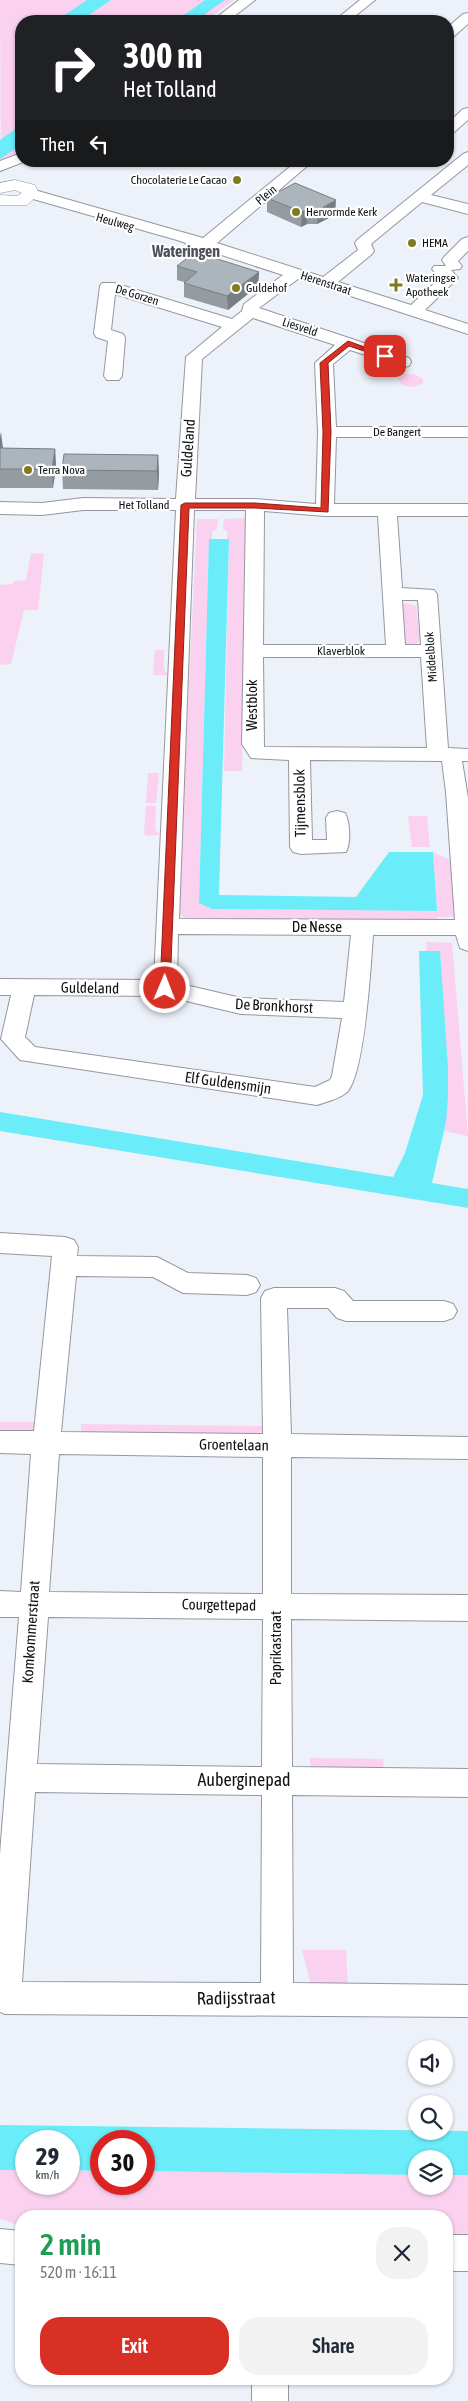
<!DOCTYPE html>
<html lang="en">
<head>
<meta charset="utf-8">
<style>
  :root { --surface:#fff; --page:#f2f2f3; --text:#1f2937; --muted:#747a83; --accent:#d93025 }
  body { margin:0; font-family:"Asap Condensed",sans-serif; background:var(--page); color:var(--text); height:100vh; display:flex; flex-direction:column; font-size:19px; white-space:nowrap }
  * { box-sizing:border-box; margin:0 }
  p { font-size:16px; color:var(--muted) }
  .icon { flex:none; width:28px; height:28px; fill:none; stroke:currentColor; stroke-width:2; stroke-linecap:round; stroke-linejoin:round }
  .map { position:relative; flex:1; overflow:hidden }
  .panel { position:absolute; left:15px; top:2210px; width:438px; height:175px; display:flex; flex-direction:column; background:var(--surface); border-radius:20px; box-shadow:0 1px 4px #0004 }
  .panel>* { flex:none }
  .hud { position:absolute; left:15px; top:15px; width:439px; height:152px; border-radius:20px; box-shadow:0 1px 4px #0004; background:#202124; color:#fff; overflow:hidden }
  .controls { position:absolute; left:408px; top:2040px; display:grid; gap:10px }
  .controls a { display:grid; place-items:center; width:45px; height:45px; border-radius:50%; background:var(--surface); box-shadow:0 1px 4px #0004; font-size:25px }
  .speed { position:absolute; left:15px; top:2130px; display:flex; gap:10px; font-size:25px; font-weight:700; text-align:center }
  .speed>* { display:grid; place-content:center; width:65px; height:65px; border-radius:50%; background:var(--surface); box-shadow:0 1px 4px #0004; line-height:1 }
  .speed small { font-size:12px; font-weight:400 }
  .speed .limit { border:8px solid #d22; background:#fff; color:#111 }
  .pin { position:absolute; display:grid; place-items:center; width:42px; height:42px; color:#fff; margin:-21px; border-radius:10px; box-shadow:0 2px 8px #0006 }
  .me { position:absolute; width:55px; margin:-28px; rotate:1deg; stroke-linejoin:round; filter:drop-shadow(0 0 4px #0008) }
  .turn { display:flex; align-items:center; gap:18px; height:105px; padding:0 25px; font-size:22px }
  .turn .icon { width:65px; height:65px; stroke-width:2.5 }
  .turn b { display:block; font-size:35px; line-height:42px }
  .then { display:flex; align-items:center; height:48px; padding:0 25px; background:#0003; gap:10px; font-size:19px }
  .round { display:grid; place-items:center; flex:none; width:52px; height:52px; border-radius:20px; background:var(--page) }
  .head { display:flex; align-items:center; justify-content:space-between; height:85px; padding:0 25px }
  h1 { font-size:30px; font-weight:600; line-height:38px; color:#1e9e55 }
  .cta { display:flex; gap:10px; margin-top:auto; padding:10px 25px }
  .cta a { flex:1; height:58px; border-radius:20px; background:var(--accent); color:#fff; font-size:20px; font-weight:600; line-height:58px; text-align:center }
  .cta a+a { background:var(--page); color:var(--text) }
  .map>svg:first-child { display:block }
  .green { fill:#fad1ef }
  .water { fill:#6becf9 }
  .lines { fill:none; stroke-linecap:round; stroke-linejoin:round }
  .minor-casing { stroke:#9497a0; stroke-width:2 }
  .major-casing { stroke:#9497a0; stroke-width:1 }
  .minor { fill:#fff; fill-rule:evenodd }
  .major { fill:#fff; fill-rule:evenodd }
  .wall { fill:#949ca1 }
  .shaded-wall { fill:#787f83 }
  .building { fill:#acb5bb; stroke:#787f83 }
  .route { fill:#d93025; stroke:#8d1f18 }
  .poi-dot { fill:#807b21; stroke:#fff; stroke-width:2 }
  .labels { text-anchor:middle; stroke-width:4.5; stroke-linejoin:round; paint-order:stroke }
  .far-poi-label { font-size:12px; fill:#111215; stroke:#fff; text-anchor:start }
  .far-street-label { font-size:12px; fill:#111215; stroke:#fff }
  .street-label { font-size:15px; fill:#111215; stroke:#fff }
  .far-district-label { font-size:16px; font-weight:bold; fill:#4f525a; stroke:#fff }
  .near-street-label { font-size:18px; fill:#111215; stroke:#fff }
</style>
</head>
<body>
<div class="map">
<svg width="468" height="2401" viewBox="0 0 468 2401">
  <rect width="100%" height="100%" fill="#edf1fa"/>
  <g class="green">
    <path d="M0,0H234L205,21H21V158L1,173Z"/>
    <path d="M405,374H414L423,379V383L414,387L402,385L398,379Z"/>
    <path d="M247,518L242,771H224L229,539H227V532L223,528L224,519Z"/>
    <path d="M197,519H218L217,529L212,532V539H209L199,903L212,909L437,911L433,852L455,862V917H437V921L186,920L178,912Z"/>
    <path d="M31,553L44,554L38,610H24L11,664L0,665V585L13,584L14,581L26,580Z"/>
    <path d="M405,603L416,606L420,641C414,646 409,646 403,642L401,606Z"/>
    <path d="M155,650H164V670L169,675H153Z"/>
    <path d="M148,773H159L156,803H146Z"/>
    <path d="M146,806H156L155,830L161,835L146,836L144,833Z"/>
    <path d="M408,816H427L430,847H412Z"/>
    <path d="M426,942L452,943L468,1136L444,1131L446,1122L440,952L427,951Z"/>
    <path d="M0,1422H39L38,1429L27,1437L0,1436Z"/>
    <path d="M81,1424L266,1426L256,1438L81,1437Z"/>
    <path d="M310,1758L383,1759L384,1774L310,1773Z"/>
    <path d="M302,1950H346L348,1988H312Z"/>
    <path d="M0,2170H26V2184H69V2170L101,2171V2184H144V2171L416,2175V2186H444V2175H468V2239L446,2238V2216H21V2226L0,2219Z"/>
  </g>
  <g class="water">
    <path d="M87,0H111L80,21H56Z"/>
    <path d="M205,0H225L195,21H176Z"/>
    <path d="M21,125V145L0,159V140Z"/>
    <path d="M209,539H229L219,895L356,897L389,852H433L437,911L212,909L199,903Z"/>
    <path d="M419,951H440L448,1067V1097L446,1122L432,1183L468,1189V1208L0,1131V1112L393,1177L405,1153L423,1095Z"/>
    <path d="M0,2125L468,2131V2175H444V2159H416V2175L144,2171V2141H101V2171L69,2170V2141H26V2170H0Z"/>
  </g>
  <g class="lines">
    <g class="minor-casing">
      <g id="minor">
        <path d="M239,0H255L228,21H212Z"/>
        <path d="M360,0H375L349,21H334Z"/>
        <path d="M468,13V24L453,37L448,38V27L463,14Z"/>
        <path d="M468,108V120L453,133L448,134V123L463,109Z"/>
        <path d="M468,152V165L431,195L468,204V214L422,202L371,244L374,251L372,254L338,282L411,305L440,278L432,269L434,266H446L442,260L444,257L462,239L468,237V251L458,261L462,266L460,269L451,270L458,278L425,310L468,324V334L298,279L259,308L409,358L411,362L409,366L403,367L350,350L333,364L336,427H468V437H336L334,504H468V516H397L402,588L434,590L437,594L448,748L468,749V761H462L468,798V951L460,948L456,935H373C371,965 365,1070 348,1091C342,1098 326,1102 317,1105L20,1060L1,1039L11,995H0V979L154,980L176,510H83L42,515L0,514V502L42,503L83,498L176,499L186,357L222,327L115,294L111,330L123,334L125,338L122,376L119,380H107L104,376L108,341L96,337L94,333L100,286L102,283H114L232,319L242,311L244,304L283,275L203,249L187,247L186,243L177,240L26,197L23,194L31,189L203,238L297,161H313L217,243L323,277L358,250L355,243L357,240L463,154ZM253,318L335,345L315,363L318,432L316,504L255,499H195L202,359ZM194,510H246L242,744L251,758L289,760L290,847L293,852L301,854L346,852C351,843 350,822 345,813L337,811L329,813L326,818L327,840H312L310,760L442,761L446,792L455,920L179,919ZM264,511L325,516H378L386,645H263ZM402,600H418L421,645H405ZM263,657H421L427,748L264,747ZM178,934L351,935L344,1002L241,998L177,983ZM34,995L165,996L241,1014L342,1018L332,1076L330,1080L315,1087L35,1047L25,1037Z"/>
        <path d="M21,153V161H26L0,171V161Z"/>
        <path d="M0,1233L65,1237L74,1240L78,1247L77,1256L157,1257L188,1273L247,1275L256,1278L260,1285L256,1292L247,1295L183,1293L153,1277L76,1276L61,1432L263,1434L261,1298L265,1291L274,1288H335L344,1291L353,1301H444L453,1304L457,1311L453,1318L444,1321H346L337,1318L328,1308H287L291,1434L468,1437V1459L291,1457V1594L468,1595V1621L291,1619L292,1767L468,1769V1797L292,1795L293,1983L468,1985V2017L5,2014L0,2012V1854L19,1617H0V1591L21,1592L31,1454L0,1453V1431H34L52,1256L0,1253ZM59,1454L263,1457V1594L49,1592ZM48,1617L263,1619L262,1767L37,1764ZM35,1792L262,1795L261,1983L22,1982Z"/>
        <path d="M0,2229L21,2231V2265L0,2263Z"/>
        <rect x="446" y="2235" width="22" height="36"/>
        <rect x="252" y="2379" width="36" height="22"/>
      </g>
    </g>
    <g class="major-casing">
      <path id="major" d="M15,180L35,185L39,194L27,205H0V195L17,196L22,193L15,190L0,193V183Z"/>
    </g>
    <use href="#minor" class="minor"/>
    <use href="#major" class="major"/>
  </g>
  <g class="wall">
    <path d="M267,198L335,215L317,224H307L301,227L267,212Z"/>
    <path d="M177,266L259,272L258,286L228,310L184,297V282L177,280Z"/>
    <path d="M0,432L3,448L55,449L56,467L53,488H0Z"/>
    <path d="M158,455L159,474L158,490L63,489L62,470Z"/>
  </g>
  <g class="shaded-wall">
    <path d="M336,200L335,215L317,224L318,210Z"/>
    <path d="M307,209V224L301,227L302,212Z"/>
    <path d="M259,272L258,286L228,310L227,296Z"/>
    <path d="M1,432L3,450L0,467V439Z"/>
    <path d="M55,449L56,467L53,488L52,469Z"/>
    <path d="M158,455L159,474L158,490L157,471Z"/>
  </g>
  <g class="building">
    <path d="M295,183L336,200L318,210L307,209L302,212L267,198Z"/>
    <path d="M195,252L259,272L227,296L184,283L197,272L177,266Z"/>
    <path d="M0,448L55,449L52,469H0Z"/>
    <path d="M64,454L158,455L157,471L62,470Z"/>
  </g>
  <path class="route" d="M348,341L389,356L385,358L349,346L328,363L331,432L328,512L255,508H189L170,988L165,992L160,988L181,505L185,503H255L321,508L323,432L320,363Z"/>
  <g class="poi-dot">
    <circle cx="237" cy="180" r="5"/>
    <circle cx="296" cy="212" r="5"/>
    <circle cx="412" cy="243" r="5"/>
    <path d="M393.5 277.5h5v5h5v5h-5v5h-5v-5h-5v-5h5z"/>
    <circle cx="236" cy="288" r="5"/>
    <circle cx="28" cy="470" r="5"/>
  </g>
  <g class="labels">
    <g class="far-poi-label">
      <text x="227" y="184" text-anchor="end">Chocolaterie Le Cacao</text>
      <text x="306" y="216">Hervormde Kerk</text>
      <text x="422" y="247">HEMA</text>
      <text x="406" y="282">Wateringse<tspan x="406" dy="14">Apotheek</tspan></text>
      <text x="246" y="292">Guldehof</text>
      <text x="38" y="474">Terra Nova</text>
    </g>
    <g class="far-street-label">
      <text transform="translate(266 195) rotate(-40)" y="4">Plein</text>
      <text transform="translate(115 222) rotate(16)" y="4">Heulweg</text>
      <text transform="translate(326 283) rotate(18)" y="4">Herenstraat</text>
      <text transform="translate(137 295) rotate(17)" y="4">De Gorzen</text>
      <text transform="translate(300 327) rotate(18)" y="4">Liesveld</text>
      <text x="397" y="436">De Bangert</text>
      <text x="144" y="509">Het Tolland</text>
      <text x="341" y="655">Klaverblok</text>
      <text transform="translate(431 657) rotate(-94)" y="4">Middelblok</text>
    </g>
    <g class="street-label">
      <text transform="translate(188 448) rotate(-86)" y="5">Guldeland</text>
      <text transform="translate(252 705) rotate(-90)" y="5">Westblok</text>
      <text transform="translate(300 803) rotate(-91)" y="5">Tijmensblok</text>
      <text x="317" y="932">De Nesse</text>
      <text transform="translate(90 988) rotate(1)" y="5">Guldeland</text>
      <text transform="translate(274 1006) rotate(3)" y="5">De Bronkhorst</text>
      <text transform="translate(228 1083) rotate(8)" y="5">Elf Guldensmijn</text>
      <text transform="translate(234 1445) rotate(1)" y="5">Groentelaan</text>
      <text transform="translate(219 1605) rotate(1)" y="5">Courgettepad</text>
      <text transform="translate(31 1632) rotate(-86)" y="5">Komkommerstraat</text>
      <text transform="translate(276 1648) rotate(-90)" y="5">Paprikastraat</text>
    </g>
    <g class="far-district-label">
      <text x="186" y="257">Wateringen</text>
    </g>
    <g class="near-street-label">
      <text x="244" y="1786">Auberginepad</text>
      <text transform="translate(236 1998) rotate(-1)" y="6">Radijsstraat</text>
    </g>
  </g>
</svg>
<div class="controls">
<a><svg class="icon" aria-label="sound" viewBox="0 0 24 24"><path d="M4 9h4l5-4v14l-5-4H4zM17 9q2 3 0 6"/></svg></a>
<a><svg class="icon" aria-label="search" viewBox="0 0 24 24"><circle cx="10" cy="10" r="6"/><path d="M15 15l6 6"/></svg></a>
<a><svg class="icon" aria-label="layers" viewBox="0 0 24 24"><path d="M12 4l9 5-9 5-9-5zM3 14l9 5 9-5"/></svg></a>
</div>
<div class="speed"><div>29<small>km/h</small></div><div class="limit">30</div></div>
<div class="pin" style="left:385px;top:356px;background:#d93025"><svg class="icon" aria-label="arrive" viewBox="0 0 24 24"><path d="M6 21V4h12l-3 4 3 4H6"/></svg></div>
<svg class="me" style="left:165px;top:988px" viewBox="-20 -20 40 40"><circle r="17" fill="#d93025" stroke="#fff" stroke-width="3"/><path d="M0-11L8 9 0 5-8 9z" fill="#fff"/></svg>
<div class="hud">
<div class="turn"><svg class="icon" aria-label="right" viewBox="0 0 24 24"><path d="M7 20v-9h11M14 6l5 5-5 5"/></svg><div><b>300 m</b>Het Tolland</div></div>
<div class="then">Then<svg class="icon" aria-label="left" viewBox="0 0 24 24"><path d="M17 20v-9H6M10 6l-5 5 5 5"/></svg></div>
</div>
<section class="panel">
<div class="head"><div><h1>2 min</h1><p>520 m · 16:11</p></div><a class="round"><svg class="icon" aria-label="close" viewBox="0 0 24 24"><path d="M6 6l12 12M18 6L6 18"/></svg></a></div>
<div class="cta"><a>Exit</a><a>Share</a></div>
</section>
</div>
</body>
</html>
